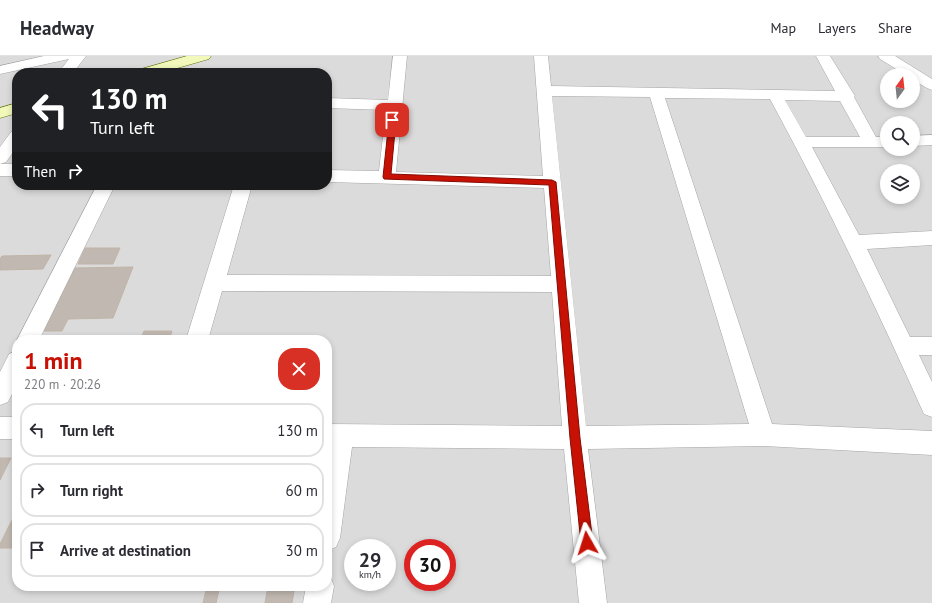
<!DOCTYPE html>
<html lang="en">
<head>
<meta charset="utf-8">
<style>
  :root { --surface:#fff; --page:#f7f7f7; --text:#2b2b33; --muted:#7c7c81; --line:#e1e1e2; --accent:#c81105 }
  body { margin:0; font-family:"PT Sans",sans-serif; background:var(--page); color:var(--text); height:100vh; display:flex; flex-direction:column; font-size:15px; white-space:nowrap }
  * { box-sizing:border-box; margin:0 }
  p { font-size:13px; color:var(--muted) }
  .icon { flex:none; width:22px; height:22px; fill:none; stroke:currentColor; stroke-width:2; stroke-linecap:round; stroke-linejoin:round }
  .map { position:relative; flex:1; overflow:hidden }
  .sheet { position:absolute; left:12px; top:279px; width:320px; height:256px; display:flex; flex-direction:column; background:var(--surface); border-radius:16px; box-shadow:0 2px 6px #0003 }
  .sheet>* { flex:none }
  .banner { position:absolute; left:12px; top:12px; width:320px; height:122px; border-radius:16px; box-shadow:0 2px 6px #0003; background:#202124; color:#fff; overflow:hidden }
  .needle { width:26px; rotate:15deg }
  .buttons { position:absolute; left:880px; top:12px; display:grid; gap:8px }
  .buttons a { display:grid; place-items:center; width:40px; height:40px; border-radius:50%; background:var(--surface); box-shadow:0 2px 6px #0003; font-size:20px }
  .speed { position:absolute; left:344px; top:483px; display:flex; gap:8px; font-size:20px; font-weight:700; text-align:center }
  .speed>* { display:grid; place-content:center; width:52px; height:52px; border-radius:50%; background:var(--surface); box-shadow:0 2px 6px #0003; line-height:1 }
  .speed small { font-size:10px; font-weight:400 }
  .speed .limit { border:6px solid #d22; background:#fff; color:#111 }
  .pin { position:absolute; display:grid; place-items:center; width:34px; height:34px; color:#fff; margin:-17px; border-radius:8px; box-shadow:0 2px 6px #0006 }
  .me { position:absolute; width:44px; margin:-22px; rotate:354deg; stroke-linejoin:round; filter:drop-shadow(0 0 3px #0008) }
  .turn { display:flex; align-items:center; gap:14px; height:84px; padding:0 12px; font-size:18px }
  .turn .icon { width:52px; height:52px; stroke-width:2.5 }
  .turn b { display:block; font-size:28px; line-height:34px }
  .then { display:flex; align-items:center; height:38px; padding:0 12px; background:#0003; gap:8px; font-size:15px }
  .round { display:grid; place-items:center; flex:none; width:42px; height:42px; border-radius:16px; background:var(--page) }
  .headline { display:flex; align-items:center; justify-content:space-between; height:68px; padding:0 12px }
  h1 { font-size:24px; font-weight:800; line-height:30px; color:var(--accent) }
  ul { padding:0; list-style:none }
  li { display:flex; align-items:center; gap:12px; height:54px; margin:0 8px 6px; padding:0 4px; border:2px solid var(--line); border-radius:16px }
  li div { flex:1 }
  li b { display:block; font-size:15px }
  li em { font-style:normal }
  header { display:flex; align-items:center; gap:24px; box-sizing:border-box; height:56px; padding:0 20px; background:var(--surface); border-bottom:1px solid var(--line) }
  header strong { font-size:19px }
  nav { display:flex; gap:22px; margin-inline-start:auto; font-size:14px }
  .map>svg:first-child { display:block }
  .residential { fill:#dcdbdb; fill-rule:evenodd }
  .building { fill:#c0b8b1; stroke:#c0b4a7 }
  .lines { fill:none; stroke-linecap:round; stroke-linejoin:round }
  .street-casing { stroke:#a5a5a5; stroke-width:1 }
  .secondary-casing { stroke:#617308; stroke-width:1 }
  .street { fill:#fff; fill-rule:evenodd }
  .secondary { fill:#f1f8ba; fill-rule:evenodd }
  .route { fill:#c81105; stroke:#820b03 }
</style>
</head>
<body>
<header>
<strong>Headway</strong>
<nav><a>Map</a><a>Layers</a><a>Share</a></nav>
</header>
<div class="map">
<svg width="932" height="547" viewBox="0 0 932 547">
  <rect width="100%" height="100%" fill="#efece5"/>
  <path class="residential" d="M0,0H932V547H0ZM17,17H327V129H17ZM887,19H913V45H887ZM887,67H913V93H887ZM887,115H913V141H887ZM17,284H327V530H17ZM353,492H387V526H353ZM413,492H447V526H413Z"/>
  <g class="building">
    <path d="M85,192H120L113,208H78Z"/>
    <path d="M51,199L43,213L0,214V203L2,200Z"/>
    <path d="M133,211L113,262L68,263L62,275H44L74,212Z"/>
    <path d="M144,275H172L169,284H100L102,280H142Z"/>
    <path d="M0,402H11L0,424Z"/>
    <path d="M16,456H17V492H0V488Z"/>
    <path d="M207,530H220L216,547H203Z"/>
    <path d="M268,530H295L292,547H265Z"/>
  </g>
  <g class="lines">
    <g class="street-casing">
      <g id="street">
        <path d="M44,0H71L69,3L71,0H86L73,17H58L69,3L0,18V10Z"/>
        <path d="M393,0H407L396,116L543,120L534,0H548L551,30L835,35L816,0H830L855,40L854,41L876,81H887V91H812L859,179L932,175V189L867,193L910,281H932V299H919L932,326V361L924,358C876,251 826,146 770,43L665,42L772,368L932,375V399L764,390L588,393L607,547H579L564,393L352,391L340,482L336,491L327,495V399L328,390H327V368L562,370L552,236L222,235L208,284H186L234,129H252L227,219L551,220L544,132L327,126V114L379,115L386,54L327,52V42L388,44ZM552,40L650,41L749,368L586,370ZM785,44L840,45L860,81H806Z"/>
        <path d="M878,0H895L932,23V34L927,32L913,24V19H906L880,3Z"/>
        <path d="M17,75V91L6,106L0,108V91L11,76Z"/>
        <path d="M932,79V89L913,90V80Z"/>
        <rect x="0" y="108" width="17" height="12"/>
        <path d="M97,129H115L39,284H17Z"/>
        <path d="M17,295V328L8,346L0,349V316L9,298Z"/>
        <rect x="0" y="361" width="17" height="22"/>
        <path d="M327,519L330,520L334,530L331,547H303L306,530H327Z"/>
      </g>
    </g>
    <g class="secondary-casing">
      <g id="secondary">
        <path d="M187,0H211L209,3L160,17H135L138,14Z"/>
        <path d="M17,47V57L0,62V52Z"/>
      </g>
    </g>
    <use href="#street" class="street"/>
    <use href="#secondary" class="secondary"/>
  </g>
  <path class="route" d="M392,61L396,64L391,118L552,124L556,126L580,382L593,487L591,491L587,493L583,491L581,487L570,382L549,129L384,123L383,121L389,64Z"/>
</svg>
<div class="buttons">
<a><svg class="needle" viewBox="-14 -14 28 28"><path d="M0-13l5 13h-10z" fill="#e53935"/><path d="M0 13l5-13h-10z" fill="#7c7c81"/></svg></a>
<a><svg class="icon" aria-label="search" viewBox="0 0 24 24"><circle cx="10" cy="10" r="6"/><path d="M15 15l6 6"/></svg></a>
<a><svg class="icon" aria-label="layers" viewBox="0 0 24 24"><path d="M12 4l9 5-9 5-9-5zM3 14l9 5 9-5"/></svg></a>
</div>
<div class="speed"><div>29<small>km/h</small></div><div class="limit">30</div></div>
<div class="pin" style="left:392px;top:64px;background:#d93025"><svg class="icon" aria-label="arrive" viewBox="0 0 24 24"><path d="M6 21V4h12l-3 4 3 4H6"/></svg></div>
<svg class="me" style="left:587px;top:487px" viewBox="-20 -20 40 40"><path d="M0-17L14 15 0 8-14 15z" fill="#c81105" stroke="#fff" stroke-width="4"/></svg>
<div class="banner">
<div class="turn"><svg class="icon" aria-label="left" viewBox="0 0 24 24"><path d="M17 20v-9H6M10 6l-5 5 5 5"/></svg><div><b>130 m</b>Turn left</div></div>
<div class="then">Then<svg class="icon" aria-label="right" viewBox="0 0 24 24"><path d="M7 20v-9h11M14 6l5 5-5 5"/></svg></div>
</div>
<section class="sheet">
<div class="headline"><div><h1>1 min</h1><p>220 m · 20:26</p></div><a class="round" style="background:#d93025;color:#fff"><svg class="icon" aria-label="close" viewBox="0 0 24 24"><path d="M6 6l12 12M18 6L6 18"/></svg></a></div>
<ul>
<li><svg class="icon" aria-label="left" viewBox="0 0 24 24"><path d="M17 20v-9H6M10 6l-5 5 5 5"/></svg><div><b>Turn left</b></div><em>130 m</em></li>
<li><svg class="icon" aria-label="right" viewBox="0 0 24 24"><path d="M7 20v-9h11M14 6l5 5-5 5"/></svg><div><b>Turn right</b></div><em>60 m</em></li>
<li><svg class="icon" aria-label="arrive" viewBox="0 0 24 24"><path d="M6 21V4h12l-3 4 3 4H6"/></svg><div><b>Arrive at destination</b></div><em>30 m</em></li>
</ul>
</section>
</div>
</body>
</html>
